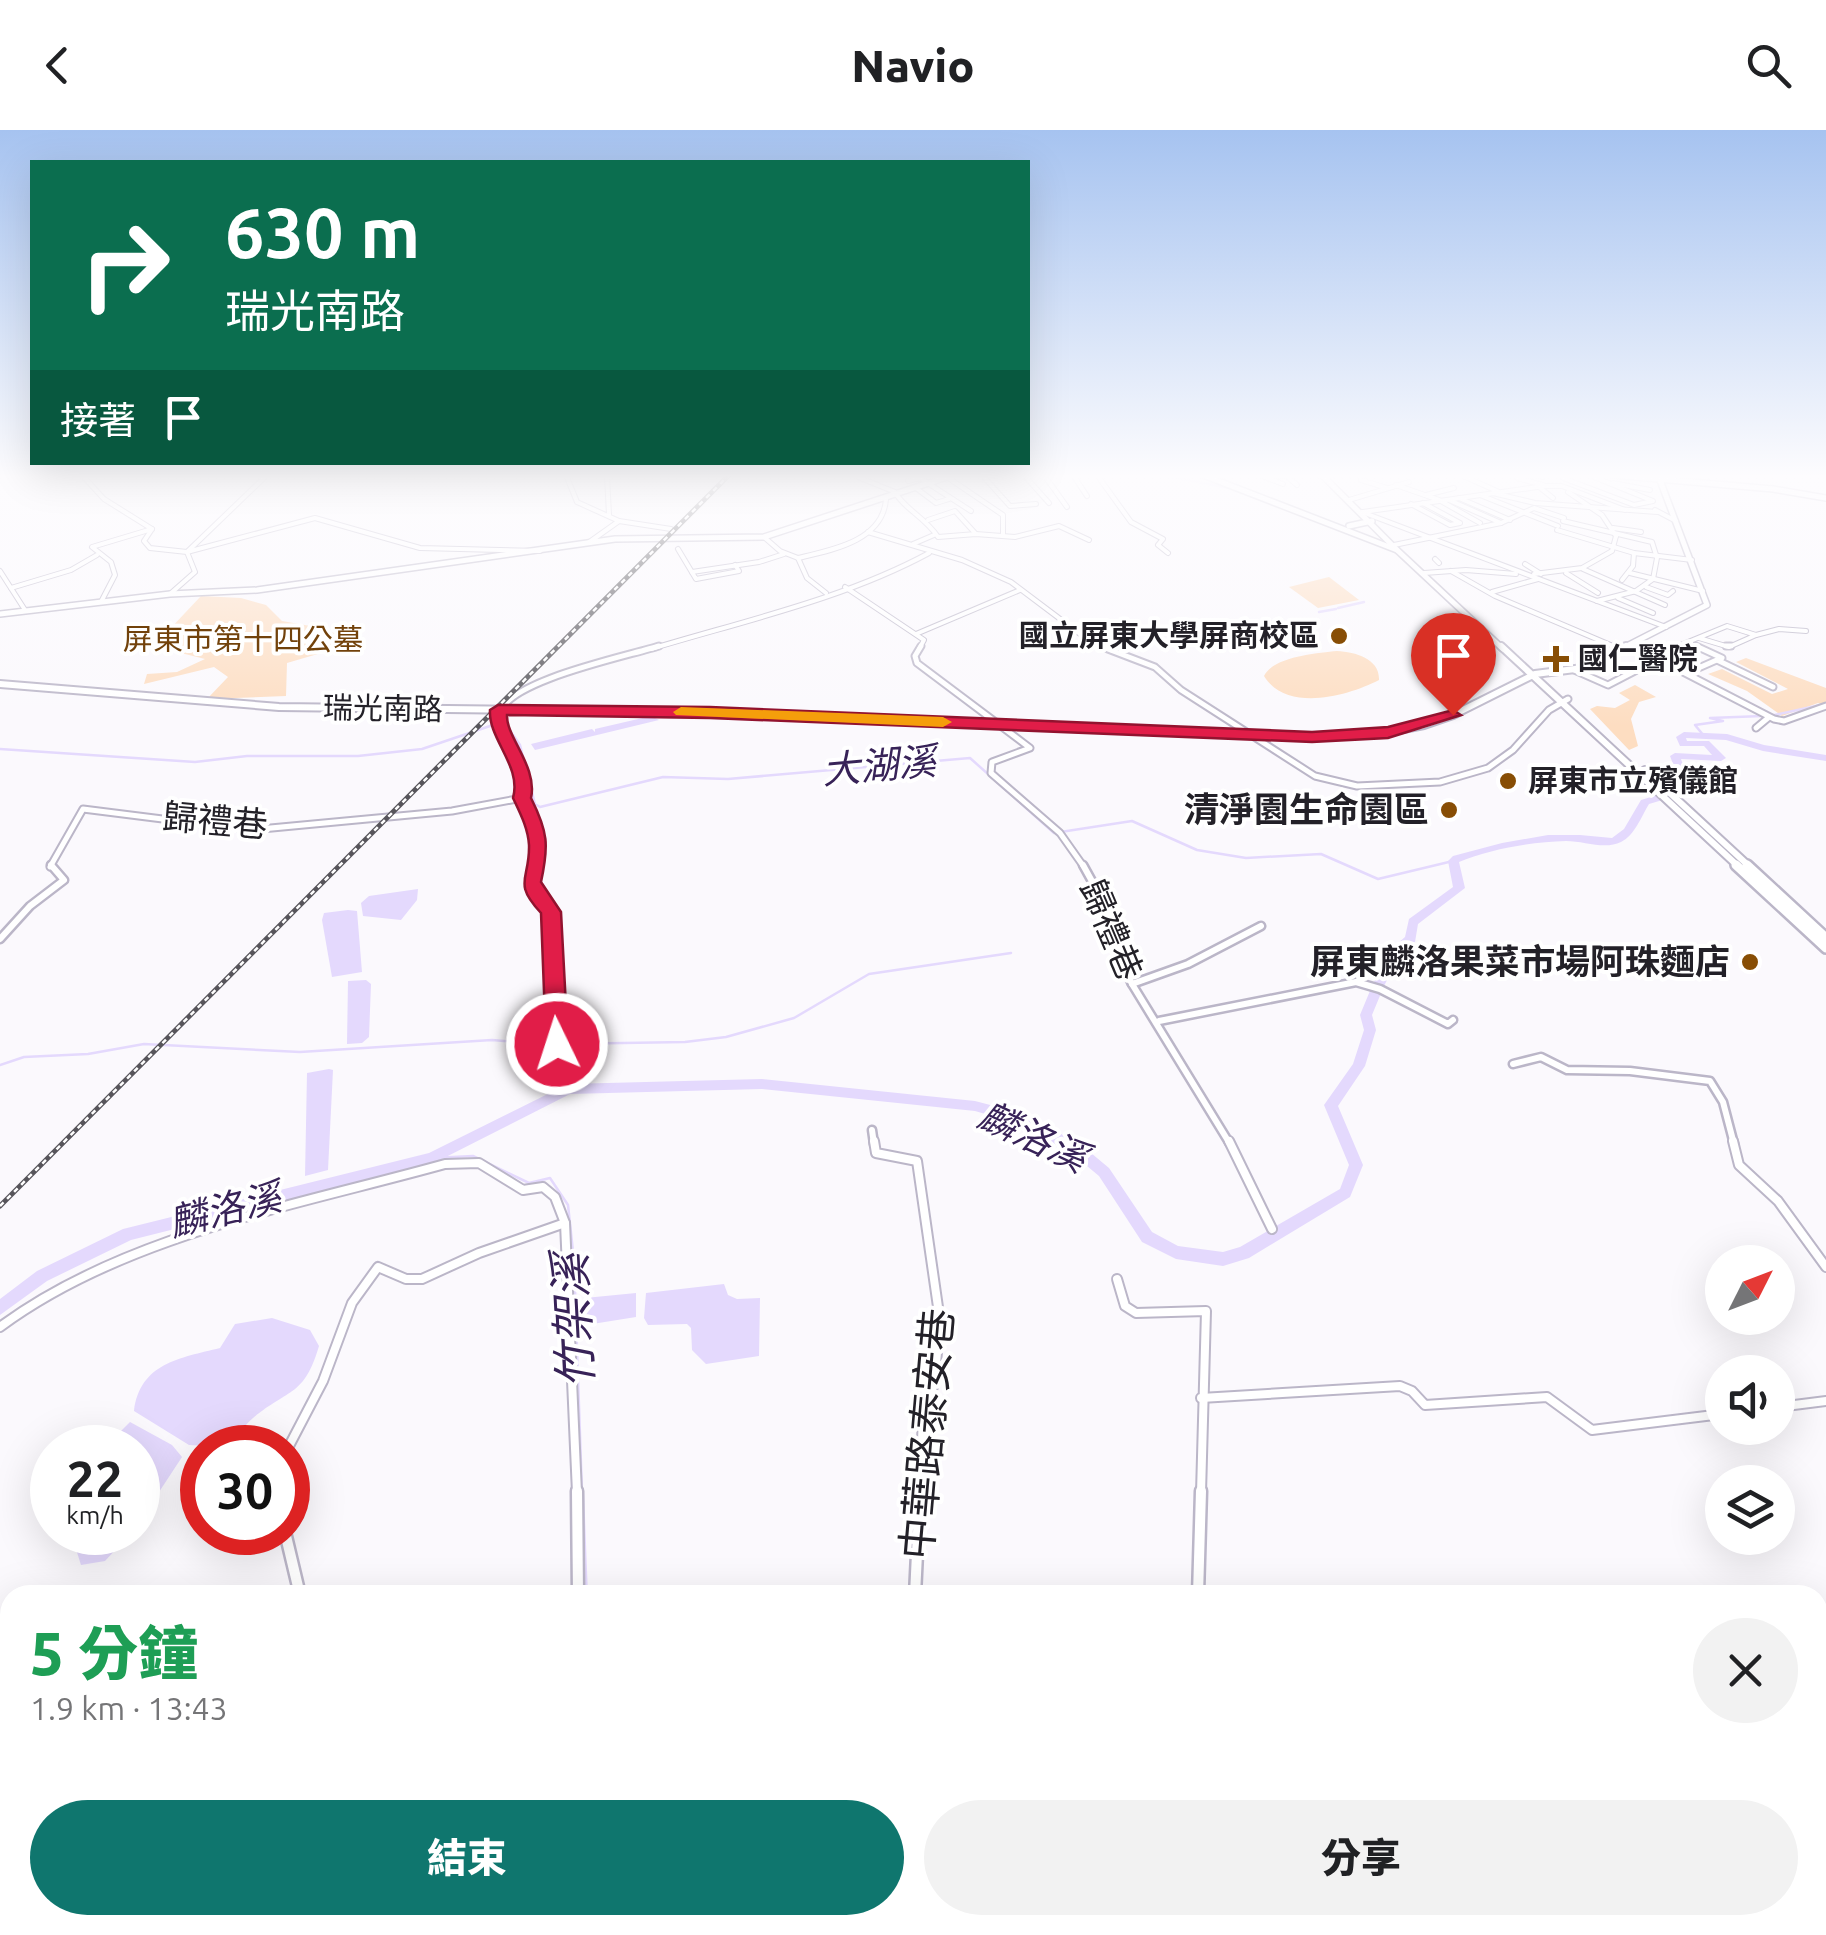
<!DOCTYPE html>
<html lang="zh-TW">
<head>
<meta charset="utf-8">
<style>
  :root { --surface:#fff; --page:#f2f2f2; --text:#202124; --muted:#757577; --accent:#0f766e }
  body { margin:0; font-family:Ubuntu,"Noto Sans TC",sans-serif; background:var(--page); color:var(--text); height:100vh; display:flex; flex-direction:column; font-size:38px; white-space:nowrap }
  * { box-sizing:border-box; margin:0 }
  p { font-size:32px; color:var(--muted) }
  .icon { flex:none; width:55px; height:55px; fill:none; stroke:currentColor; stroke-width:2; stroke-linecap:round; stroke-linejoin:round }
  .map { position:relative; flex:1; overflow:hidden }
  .details { position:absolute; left:0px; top:1455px; width:1828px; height:350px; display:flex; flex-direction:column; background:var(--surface); border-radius:30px 30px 0 0; box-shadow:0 10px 40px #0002 }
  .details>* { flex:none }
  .banner { position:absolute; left:30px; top:30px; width:1000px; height:305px; border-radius:0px; box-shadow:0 10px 40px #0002; background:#0b6e4f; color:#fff; overflow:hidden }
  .needle { width:65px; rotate:48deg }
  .buttons { position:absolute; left:1705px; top:1115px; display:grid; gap:20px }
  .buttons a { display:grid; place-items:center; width:90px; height:90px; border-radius:50%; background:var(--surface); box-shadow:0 10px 40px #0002; font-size:50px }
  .speed { position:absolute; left:30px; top:1295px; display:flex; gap:20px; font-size:50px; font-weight:700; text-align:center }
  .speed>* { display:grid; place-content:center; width:130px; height:130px; border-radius:50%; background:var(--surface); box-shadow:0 10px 40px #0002; line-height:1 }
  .speed small { font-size:25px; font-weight:400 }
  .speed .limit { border:15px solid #d22; background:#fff; color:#111 }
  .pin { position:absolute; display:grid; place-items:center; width:85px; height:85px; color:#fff; margin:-102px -42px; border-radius:50% 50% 50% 0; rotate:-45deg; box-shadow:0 0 10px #0007 }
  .pin .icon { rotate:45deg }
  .me { position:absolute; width:110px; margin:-55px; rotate:356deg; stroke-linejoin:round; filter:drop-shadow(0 0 8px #0008) }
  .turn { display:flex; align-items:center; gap:35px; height:210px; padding:0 30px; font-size:45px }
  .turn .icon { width:130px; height:130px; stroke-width:2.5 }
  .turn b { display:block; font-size:70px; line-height:85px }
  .then { display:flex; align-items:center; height:95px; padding:0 30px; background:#0003; gap:20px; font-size:38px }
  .round { display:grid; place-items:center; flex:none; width:105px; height:105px; border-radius:52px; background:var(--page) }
  .overview { display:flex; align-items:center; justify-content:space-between; height:170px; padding:0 30px }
  h1 { font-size:60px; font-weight:800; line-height:75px; color:#1e9e55 }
  .button { display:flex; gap:20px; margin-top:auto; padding:20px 30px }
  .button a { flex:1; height:115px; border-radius:60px; background:var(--accent); color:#fff; font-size:40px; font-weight:800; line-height:115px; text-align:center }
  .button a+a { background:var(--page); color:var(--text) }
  header { display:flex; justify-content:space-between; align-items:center; height:130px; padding:0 30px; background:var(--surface); font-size:45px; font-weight:800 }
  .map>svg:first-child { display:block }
  .green { fill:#fdddc1 }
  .water { fill:#e4d9fd }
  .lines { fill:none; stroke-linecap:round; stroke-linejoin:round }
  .stream-far1 { stroke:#e4d9fd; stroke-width:2.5 }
  .stream { stroke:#e4d9fd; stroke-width:4 }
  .river { fill:#e4d9fd; fill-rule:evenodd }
  .minor-far4-casing { stroke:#bbb6c8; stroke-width:6 }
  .minor-far3-casing { stroke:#bbb6c8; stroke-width:9 }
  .minor-far2-casing { stroke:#bbb6c8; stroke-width:11 }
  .minor-far1-casing { stroke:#bbb6c8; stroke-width:12 }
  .minor-casing { stroke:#bbb6c8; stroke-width:15 }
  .tertiary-far1-casing { stroke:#bbb6c8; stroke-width:8 }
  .tertiary-casing { stroke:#bbb6c8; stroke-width:10 }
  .primary-far2-casing { stroke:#bbb6c8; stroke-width:8 }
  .primary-far1-casing { stroke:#bbb6c8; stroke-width:10 }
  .primary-casing { stroke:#bbb6c8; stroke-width:14 }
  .minor-far4 { stroke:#fff; stroke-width:4 }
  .minor-far3 { stroke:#fff; stroke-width:5 }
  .minor-far2 { stroke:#fff; stroke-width:6 }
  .minor-far1 { stroke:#fff; stroke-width:8 }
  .minor { stroke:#fff; stroke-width:10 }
  .tertiary-far1 { stroke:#fff; stroke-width:5 }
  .tertiary { stroke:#fff; stroke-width:6 }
  .primary-far2 { stroke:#fff; stroke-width:5 }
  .primary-far1 { stroke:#fff; stroke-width:6 }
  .primary { stroke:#fff; stroke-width:9 }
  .rail-casing { stroke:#57555b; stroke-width:5 }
  .rail { stroke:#fff; stroke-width:2.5; stroke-dasharray:5; stroke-linecap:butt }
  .route { fill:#e11d48; stroke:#92132f; stroke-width:2.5 }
  .slow { fill:#f59e0b }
  .poi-dot { fill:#884e05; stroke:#fff; stroke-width:4 }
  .labels { text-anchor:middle; stroke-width:8; stroke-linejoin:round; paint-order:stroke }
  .far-poi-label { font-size:30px; font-weight:bold; fill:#232128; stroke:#fff; text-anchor:start }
  .far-park-label { font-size:30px; fill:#72420b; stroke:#fff }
  .far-street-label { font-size:30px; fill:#232128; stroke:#fff }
  .poi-label { font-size:35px; font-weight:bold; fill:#232128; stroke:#fff; text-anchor:end }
  .street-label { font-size:35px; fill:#232128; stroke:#fff }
  .water-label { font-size:38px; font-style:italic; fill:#382358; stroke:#fff }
  .near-street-label { font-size:42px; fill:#232128; stroke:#fff }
  .near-water-label { font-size:45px; font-style:italic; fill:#382358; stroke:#fff }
</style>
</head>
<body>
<header><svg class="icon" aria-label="back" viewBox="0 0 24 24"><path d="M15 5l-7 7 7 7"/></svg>Navio<svg class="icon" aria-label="search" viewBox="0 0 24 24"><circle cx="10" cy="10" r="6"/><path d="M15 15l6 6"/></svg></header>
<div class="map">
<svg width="1826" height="1805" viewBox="0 0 1826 1805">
  <rect width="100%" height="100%" fill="#fbf9fd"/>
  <g class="green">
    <path d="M1329,447L1359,470L1318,478L1289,457Z"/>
    <path d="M201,466L241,468L266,475L282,491L316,497L352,509L345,516L287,533L286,566L207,569L228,547L214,537L144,554L147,544L177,542L205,529L181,523V516L146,519L145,516L168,501Z"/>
    <path d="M1337,521C1356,522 1380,529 1379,550C1348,566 1287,583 1264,546C1273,527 1316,523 1337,521Z"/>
    <path d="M1746,528L1826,558V575L1818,573L1782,586L1747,561L1708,544L1722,539L1772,564L1788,559L1736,532Z"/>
    <path d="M1635,555L1656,567L1639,572L1631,589L1638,616L1629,620L1590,579L1597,576L1615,578L1630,570L1619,563Z"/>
    <path d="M1084,1795H1329L1338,1805H1096Z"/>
  </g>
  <g class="water">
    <path d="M651,586L659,590L535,620L531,614L592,599L595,602V599Z"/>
    <path d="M418,759L417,770L401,790L363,786L361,773L369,766Z"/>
    <path d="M348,780L357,781L362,842L332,847L322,790L324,783Z"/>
    <path d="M366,850L371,854L369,907L362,913L347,914L348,851Z"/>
    <path d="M329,939L333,940L328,1040L305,1046L307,943Z"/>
    <path d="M724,1154L728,1165L737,1169L760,1168L759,1226L706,1234L692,1220L691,1198L687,1194L648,1195L644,1188L646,1163Z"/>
    <path d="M636,1163V1187L586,1195L585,1168Z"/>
    <path d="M272,1188L310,1200L319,1216C304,1267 289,1258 253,1288C243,1296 237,1309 227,1317L189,1315L134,1281C140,1233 180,1228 220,1218L235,1194Z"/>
    <path d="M130,1292L172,1315L182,1327L138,1394V1318L105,1317Z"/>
    <path d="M52,1386V1402L131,1403L105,1431L81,1435L75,1416L44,1396Z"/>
  </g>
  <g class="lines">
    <g class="stream-far1">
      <path d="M1162,345L1234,359"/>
      <path d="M1338,478L1364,472"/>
      <path d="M1319,482L1336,479"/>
      <path d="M1235,500L1275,491"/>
      <path d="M1770,586L1825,574"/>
      <path d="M500,593H505L520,615L535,674L540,677L663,647L728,649L970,628L1054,703L1132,691L1197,720L1246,728L1321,724L1378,749L1453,731"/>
      <path d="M1704,606L1695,595L1723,591L1710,588L1762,586"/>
      <path d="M0,619L195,632L247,626H358L422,619L493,595"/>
      <path d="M561,914L685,912L726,907L794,888L869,844L1011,823"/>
      <path d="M0,935L24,927L88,924L144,914L300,922L492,910L553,915"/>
      <path d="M432,1028L473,1026L529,1053L550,1048L568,1075L574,1131L582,1363"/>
    </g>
    <g class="stream">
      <path d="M582,1361L586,1465"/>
      <path d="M1080,1795L1091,1805"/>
    </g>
    <path class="river" d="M1684,602L1727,604L1764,615L1826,625V631L1763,621L1726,610L1686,608L1687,611H1709L1726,628L1721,631L1681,629L1682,632L1713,646L1715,648L1713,655L1649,674C1641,687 1635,705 1621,712C1605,720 1584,711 1566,711C1531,712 1491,719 1459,732L1465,758L1418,794L1415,812L1400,825L1384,856L1372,885L1376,900L1365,936L1338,976L1363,1035L1350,1067L1249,1128L1223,1136L1176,1129L1142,1112L1099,1046L1069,1021L1009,991L975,981L762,959L570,964L432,1034L131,1110L47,1151L0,1185V1169L37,1141L123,1099L429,1023L568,954L762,949L975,971L1017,982L1079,1013L1109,1038L1152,1102L1178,1116L1223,1122L1240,1117L1340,1059L1349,1035L1324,975L1353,934L1364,900L1360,885L1372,856L1391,819L1405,807L1409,789L1453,757L1448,731L1453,726L1502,713L1548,705H1580L1612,708L1624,699L1641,670L1704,651L1705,649L1673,634L1670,626L1675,623L1712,625L1704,616H1680L1676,607Z"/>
    <g class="minor-far4-casing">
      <g id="minor-far4">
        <path d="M82,345L104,369L152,399L144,411L150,418L187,422L315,388L420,418L540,421"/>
        <path d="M566,345L577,372L619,391L588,413"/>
        <path d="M607,345L609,385"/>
        <path d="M853,345L895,362C904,379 925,387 938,407L976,404L1015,407L1059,396L1089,410"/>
        <path d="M982,345L1010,376L1036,374"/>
        <path d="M1024,345L1049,373"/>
        <path d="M1044,345L1067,377"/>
        <path d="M1073,345L1087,366"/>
        <path d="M1097,345L1131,392L1163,409L1158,415L1168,423"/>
        <path d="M1259,345L1283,354"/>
        <path d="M1285,345L1297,355"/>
        <path d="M1313,345H1371"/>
        <path d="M1461,345L1499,362"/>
        <path d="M1518,345L1517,348L1543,355"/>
        <path d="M1535,345L1543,347"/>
        <path d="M947,347L1003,385V406"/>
        <path d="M1267,347L1286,345"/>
        <path d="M1563,348L1634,375L1653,371L1594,347"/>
        <path d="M1361,350L1387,358"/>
        <path d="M908,351L920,348L971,381"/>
        <path d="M1613,353L1650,360"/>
        <path d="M1396,355L1439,370L1480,393"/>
        <path d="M1539,357L1553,368"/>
        <path d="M916,358L936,373L949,369"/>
        <path d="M1568,362L1602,385L1616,406"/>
        <path d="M1493,363L1535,373L1657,382"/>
        <path d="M1426,365L1454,358"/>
        <path d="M1480,365L1558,396"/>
        <path d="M1459,368L1510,390"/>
        <path d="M1349,370L1409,352"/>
        <path d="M1449,370L1501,393"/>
        <path d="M1411,374L1450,395L1460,393L1423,373"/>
        <path d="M1655,380L1676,391"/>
        <path d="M1362,382L1666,497"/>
        <path d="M1363,382L1544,356H1562L1625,380"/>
        <path d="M928,390L955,381L975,403"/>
        <path d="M619,391L671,399"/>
        <path d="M1563,391L1652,412L1657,428L1653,449L1636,461L1597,471"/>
        <path d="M1613,398L1641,402"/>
        <path d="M1557,400L1634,423L1692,430"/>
        <path d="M868,402L962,430L1011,452L1092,513L1107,519"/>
        <path d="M764,407L780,421L798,428L807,448L826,463"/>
        <path d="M913,414L934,405"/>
        <path d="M1394,415L1501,393L1534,378L1564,388"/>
        <path d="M678,419L696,449L739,441L735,435"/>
        <path d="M798,428C832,420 883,411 886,369"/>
        <path d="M1435,429L1439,433"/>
        <path d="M1525,434L1541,444"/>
        <path d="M1583,439L1665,475"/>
        <path d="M0,441L25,480"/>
        <path d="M1451,441L1495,466L1620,519"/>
        <path d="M692,442L759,432L784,424"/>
        <path d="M1424,443L1466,440L1516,444"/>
        <path d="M1566,443L1598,463"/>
        <path d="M1630,443L1703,461"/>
        <path d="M1534,444L1582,438L1612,421L1616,406"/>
        <path d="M1622,450L1633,436L1634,423"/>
        <path d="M845,457L924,510L919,519"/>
        <path d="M1646,457L1668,465L1673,461"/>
        <path d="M11,458L71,440L97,425"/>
        <path d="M1492,462L1538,449"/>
        <path d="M170,464L195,442L187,422L267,345"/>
        <path d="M1618,468L1653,483"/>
        <path d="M101,472L115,445L111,432L92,417L152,399"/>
        <path d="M916,504L1020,460"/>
        <path d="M1756,505L1779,499L1806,501"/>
        <path d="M1689,513L1701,519"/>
        <path d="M651,519C743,491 844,469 929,423"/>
        <path d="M1671,519L1727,496L1756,505L1729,517L1699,508"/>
      </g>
    </g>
    <g class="minor-far3-casing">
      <g id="minor-far3">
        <path d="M921,516L915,526L917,533L1030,618L992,632L991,643L1060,703L1084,737"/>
        <path d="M1100,516L1155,537L1181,560L1315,646L1357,656L1440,652L1488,638L1513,620L1549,580L1568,569"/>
        <path d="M1614,516L1653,526L1677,516"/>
        <path d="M1696,516L1722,528"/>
        <path d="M1726,516H1731"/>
        <path d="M1654,527L1774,589L1784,591L1826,576"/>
        <path d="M1717,530L1773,557"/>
        <path d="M1574,540L1608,555L1658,529"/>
        <path d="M1694,540L1719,529"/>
        <path d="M1756,598L1768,588"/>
        <path d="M50,737L83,679L250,700L452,681L522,668"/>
        <path d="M535,737C541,710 531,696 523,671C520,661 523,651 520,640C515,622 497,602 501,583C506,551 628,526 659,516"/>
      </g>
    </g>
    <g class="minor-far2-casing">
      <g id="minor-far2">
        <path d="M536,735C531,758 535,765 551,782L557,915"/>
        <path d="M1083,735L1109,782L1116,821L1132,854L1230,1014"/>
        <path d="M0,809L30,776L64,750L51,735"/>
        <path d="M1132,854L1188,834L1261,796"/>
        <path d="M1159,891L1356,852L1380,859L1448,894L1453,890"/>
        <path d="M1513,934L1541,927L1567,940L1630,941L1710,951L1723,972L1734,1014"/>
        <path d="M872,1000L874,1014"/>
      </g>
    </g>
    <g class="minor-far1-casing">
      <g id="minor-far1">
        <path d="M874,1011L876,1023L917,1031L940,1191L934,1254L923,1285L920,1363"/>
        <path d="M1229,1011L1272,1099"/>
        <path d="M1733,1011L1739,1035L1778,1071L1826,1137"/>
        <path d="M1117,1149L1125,1176L1136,1183L1206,1181L1201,1363"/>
        <path d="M0,1197C124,1105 298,1075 445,1034L479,1033L523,1060L543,1057L555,1067L565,1093L577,1363"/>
        <path d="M1201,1268L1400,1256L1412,1261L1425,1275L1547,1267L1592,1300L1722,1284"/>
        <path d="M1778,1277L1826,1271"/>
        <path d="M288,1318L323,1251L352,1173L378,1137L406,1149H422L479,1123L565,1093"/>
      </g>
    </g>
    <g class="minor-casing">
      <g id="minor">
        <path d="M577,1361L578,1465"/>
        <path d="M285,1402L300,1465"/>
        <path d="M915,1465L920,1361"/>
        <path d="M1198,1465L1201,1361"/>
        <path d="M1818,1558L1826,1559"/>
        <path d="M368,1795L370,1805"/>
        <path d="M632,1795L635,1805"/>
        <path d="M22,1805L36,1795"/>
      </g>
    </g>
    <g class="tertiary-far1-casing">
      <g id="tertiary-far1">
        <path d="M1322,345L1397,420"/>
        <path d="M1612,345L1773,359L1826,368"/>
        <path d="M0,484L170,464L257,460L615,409L764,407L953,345"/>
        <path d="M1621,519L1707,475L1658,345"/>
      </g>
    </g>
    <g class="tertiary-casing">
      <path id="tertiary" d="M0,554L279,577L710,582L1312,607L1388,602L1424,595L1453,585L1535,544L1583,538L1626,516"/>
    </g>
    <g class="primary-far2-casing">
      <g id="primary-far2">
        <path d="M1203,345L1397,420L1503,519"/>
        <path d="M1349,396L1372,391"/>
      </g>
    </g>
    <g class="primary-far1-casing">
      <g id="primary-far1">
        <path d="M1501,516L1739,737"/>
        <path d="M1645,640L1750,737"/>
      </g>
    </g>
    <g class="primary-casing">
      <g id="primary">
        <path d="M1736,735L1826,818"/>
        <path d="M1747,735L1826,808"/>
      </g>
    </g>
    <use href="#minor-far4" class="minor-far4"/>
    <use href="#minor-far3" class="minor-far3"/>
    <use href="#minor-far2" class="minor-far2"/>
    <use href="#minor-far1" class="minor-far1"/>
    <use href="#minor" class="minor"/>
    <use href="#tertiary-far1" class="tertiary-far1"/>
    <use href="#tertiary" class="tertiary"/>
    <use href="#primary-far2" class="primary-far2"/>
    <use href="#primary-far1" class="primary-far1"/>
    <use href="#primary" class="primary"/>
    <g class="rail-casing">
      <path id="rail" d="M0,1076L729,345"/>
    </g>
    <use href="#rail" class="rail"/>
  </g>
  <linearGradient id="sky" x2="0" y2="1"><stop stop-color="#a6c3f0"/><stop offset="0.58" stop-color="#fdfcfe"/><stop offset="1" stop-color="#fdfcfe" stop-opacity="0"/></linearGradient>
  <rect width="1826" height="597" fill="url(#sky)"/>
  <path class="route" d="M498,575L710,577L1312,602L1388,597L1453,580L1461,585L1388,608L1312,612L710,588L507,585C506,607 538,637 531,668C548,702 549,715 541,752L561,782L568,914L557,923L546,914L541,783C512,752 530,750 529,715C528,698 520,683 513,668C522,636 488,609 490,580Z"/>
  <path class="slow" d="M681,577L943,587L952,592L943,597L676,585L673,582Z"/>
  <g class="poi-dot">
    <circle cx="1339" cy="506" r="10"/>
    <path d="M1551 514h10v10h10v10h-10v10h-10v-10h-10v-10h10z"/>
    <circle cx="1508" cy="651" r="10"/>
    <circle cx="1449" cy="680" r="10"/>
    <circle cx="1750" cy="832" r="10"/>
  </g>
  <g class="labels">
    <g class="far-poi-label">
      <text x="1319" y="516" text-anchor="end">國立屏東大學屏商校區</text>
      <text x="1578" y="539">國仁醫院</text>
      <text x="1528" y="661">屏東市立殯儀館</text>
    </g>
    <g class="far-park-label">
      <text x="243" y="520">屏東市第十四公墓</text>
    </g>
    <g class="far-street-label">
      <text transform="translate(383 579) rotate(1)" y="10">瑞光南路</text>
    </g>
    <g class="poi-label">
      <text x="1429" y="692">清淨園生命園區</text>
      <text x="1730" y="844">屏東麟洛果菜市場阿珠麵店</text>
    </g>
    <g class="street-label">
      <text transform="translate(215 691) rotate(5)" y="12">歸禮巷</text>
      <text transform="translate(1111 800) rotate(67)" y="12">歸禮巷</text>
    </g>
    <g class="water-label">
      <text transform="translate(879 636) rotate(-5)" y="13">大湖溪</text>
      <text transform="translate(1033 1007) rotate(25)" y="13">麟洛溪</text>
      <text transform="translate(225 1080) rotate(-14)" y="13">麟洛溪</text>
    </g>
    <g class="near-street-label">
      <text transform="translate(927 1304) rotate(-85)" y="15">中華路泰安巷</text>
    </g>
    <g class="near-water-label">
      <text transform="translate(573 1191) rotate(-93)" y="16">竹架溪</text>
    </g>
  </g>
</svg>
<div class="buttons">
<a><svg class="needle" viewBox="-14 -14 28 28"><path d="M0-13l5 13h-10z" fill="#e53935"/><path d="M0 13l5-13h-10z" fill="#757577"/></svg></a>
<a><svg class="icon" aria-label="sound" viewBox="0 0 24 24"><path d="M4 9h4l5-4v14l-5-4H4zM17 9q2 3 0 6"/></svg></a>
<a><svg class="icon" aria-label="layers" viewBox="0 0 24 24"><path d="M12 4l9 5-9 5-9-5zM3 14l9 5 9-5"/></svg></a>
</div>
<div class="speed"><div>22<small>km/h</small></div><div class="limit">30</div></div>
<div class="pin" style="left:1453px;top:585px;background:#d93025"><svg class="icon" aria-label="arrive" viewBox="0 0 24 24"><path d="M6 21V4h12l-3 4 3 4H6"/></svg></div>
<svg class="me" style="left:557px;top:914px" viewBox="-20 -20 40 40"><circle r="17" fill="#e11d48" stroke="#fff" stroke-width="3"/><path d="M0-11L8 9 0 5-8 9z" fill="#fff"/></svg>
<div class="banner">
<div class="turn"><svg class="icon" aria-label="right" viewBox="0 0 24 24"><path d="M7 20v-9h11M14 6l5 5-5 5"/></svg><div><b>630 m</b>瑞光南路</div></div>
<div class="then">接著<svg class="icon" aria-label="arrive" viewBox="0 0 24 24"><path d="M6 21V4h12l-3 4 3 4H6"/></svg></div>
</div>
<section class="details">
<div class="overview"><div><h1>5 分鐘</h1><p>1.9 km · 13:43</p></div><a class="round"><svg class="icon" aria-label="close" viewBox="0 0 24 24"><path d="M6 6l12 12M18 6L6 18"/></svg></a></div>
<div class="button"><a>結束</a><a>分享</a></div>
</section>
</div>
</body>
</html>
